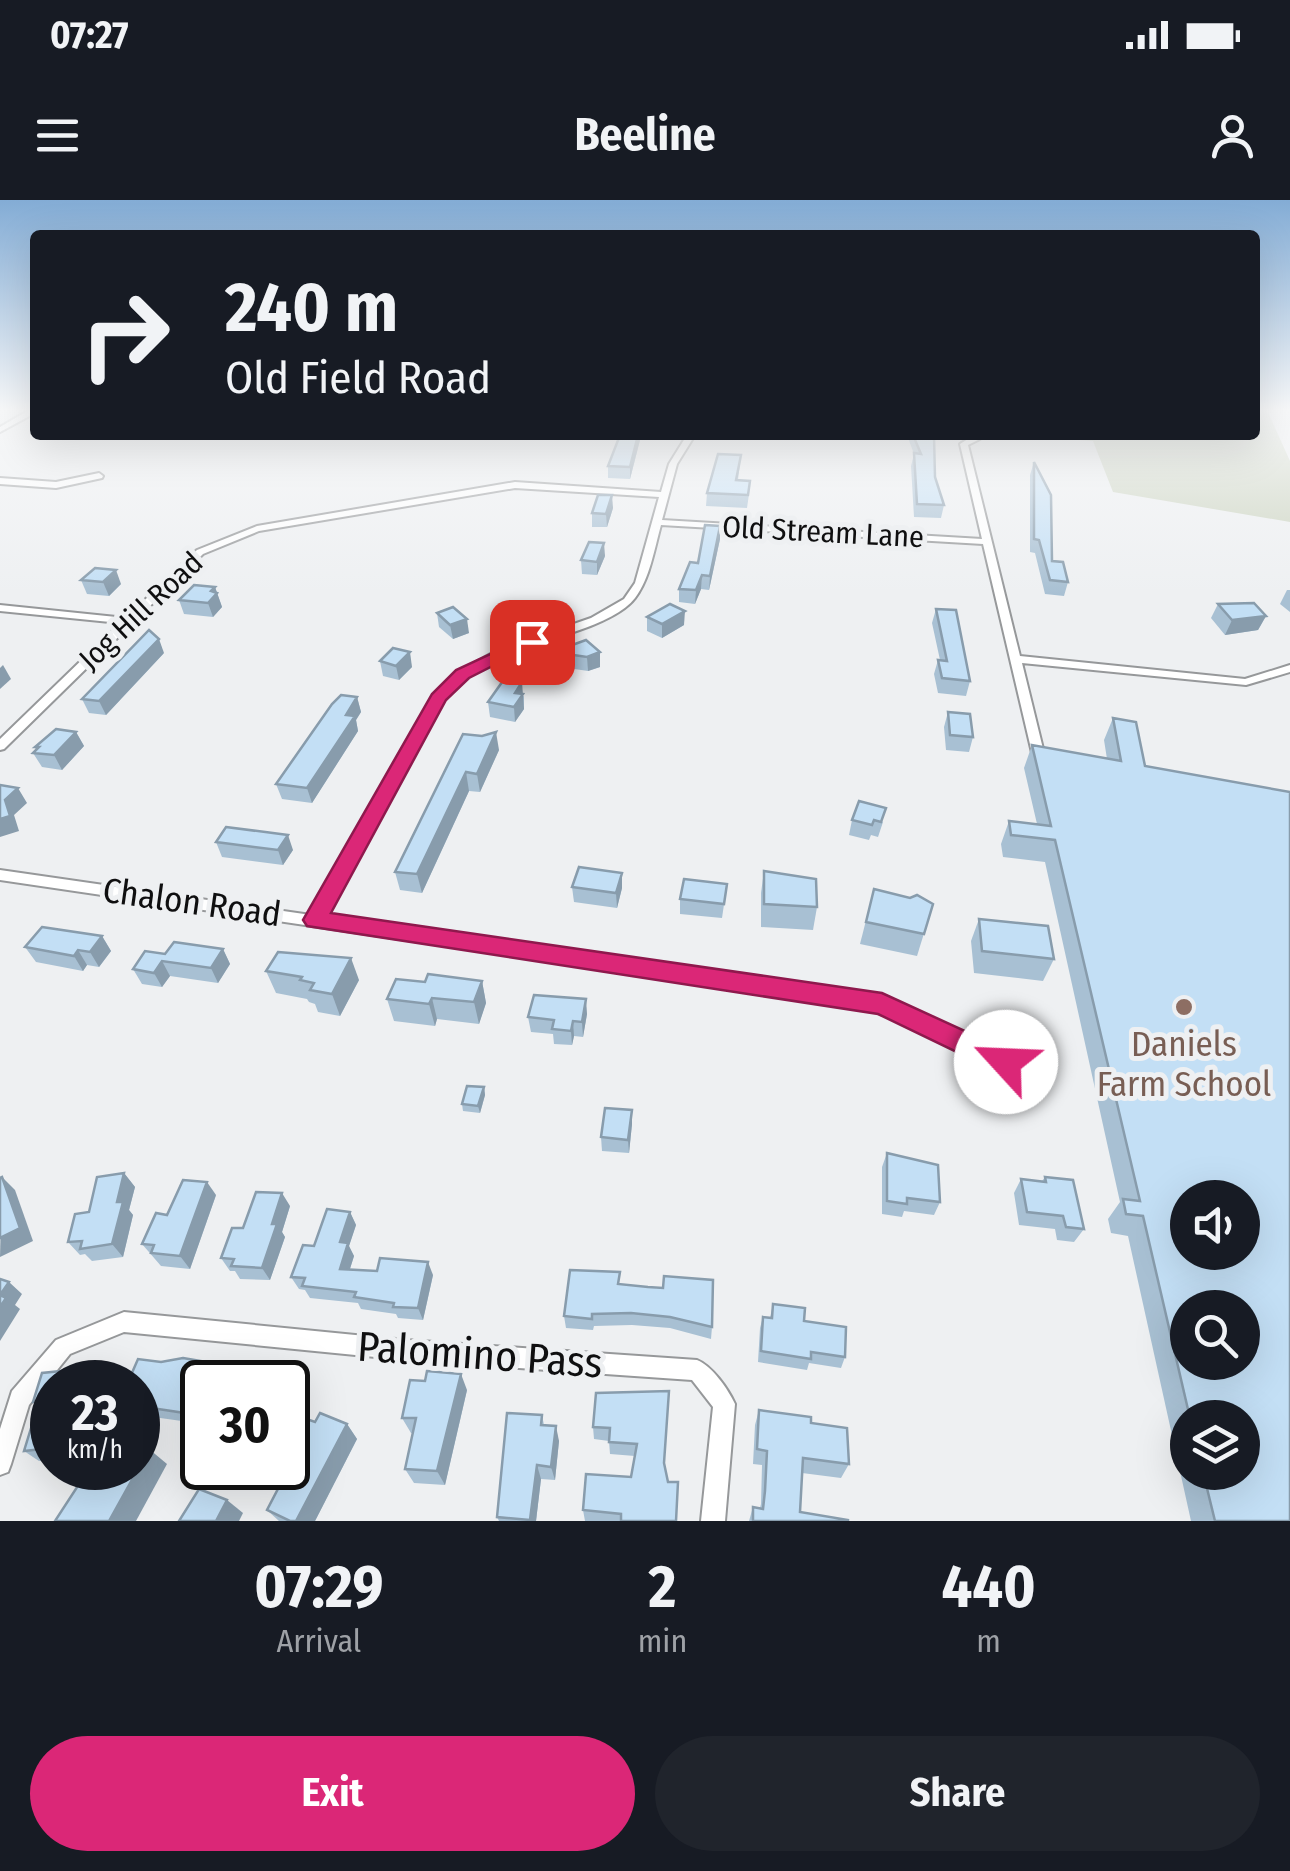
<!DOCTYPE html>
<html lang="en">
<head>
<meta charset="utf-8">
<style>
  :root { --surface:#171b24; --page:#20242c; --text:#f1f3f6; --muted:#9ea1a6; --accent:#db2777 }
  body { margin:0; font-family:"Fira Sans Condensed",sans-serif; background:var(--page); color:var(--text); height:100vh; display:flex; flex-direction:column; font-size:38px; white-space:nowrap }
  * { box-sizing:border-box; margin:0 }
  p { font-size:32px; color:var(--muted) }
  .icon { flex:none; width:55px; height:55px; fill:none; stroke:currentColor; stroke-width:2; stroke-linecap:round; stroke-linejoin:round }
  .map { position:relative; height:1321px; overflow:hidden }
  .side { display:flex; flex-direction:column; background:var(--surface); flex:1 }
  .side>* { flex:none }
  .hud { position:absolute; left:30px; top:30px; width:1230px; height:210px; border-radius:10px; box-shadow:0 10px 40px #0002; background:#171b24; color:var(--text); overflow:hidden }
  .tools { position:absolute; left:1170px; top:980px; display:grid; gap:20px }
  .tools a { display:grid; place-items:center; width:90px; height:90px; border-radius:50%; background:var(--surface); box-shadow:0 10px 40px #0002; font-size:50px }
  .speed { position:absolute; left:30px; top:1160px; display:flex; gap:20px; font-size:50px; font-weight:700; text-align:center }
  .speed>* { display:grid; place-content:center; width:130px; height:130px; border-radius:50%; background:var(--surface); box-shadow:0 10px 40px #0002; line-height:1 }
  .speed small { font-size:25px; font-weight:400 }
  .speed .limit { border:5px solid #111; border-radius:15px; background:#fff; color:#111 }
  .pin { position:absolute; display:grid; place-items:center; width:85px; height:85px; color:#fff; margin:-42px; border-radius:20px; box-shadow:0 5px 15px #0006 }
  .me { position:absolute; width:110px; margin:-55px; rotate:295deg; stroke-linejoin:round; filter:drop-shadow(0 0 8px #0008) }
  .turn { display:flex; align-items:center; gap:35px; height:210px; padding:0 30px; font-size:45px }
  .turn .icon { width:130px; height:130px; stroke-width:2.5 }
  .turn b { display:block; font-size:70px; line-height:85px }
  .eta { display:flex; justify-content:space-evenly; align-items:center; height:170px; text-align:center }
  .eta b { font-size:60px; font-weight:700; line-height:70px }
  .button { display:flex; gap:20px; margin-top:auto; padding:20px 30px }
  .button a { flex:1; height:115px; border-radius:60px; background:var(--accent); color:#fff; font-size:40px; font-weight:700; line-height:115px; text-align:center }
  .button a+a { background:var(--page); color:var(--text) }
  .status { display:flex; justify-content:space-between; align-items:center; height:70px; padding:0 50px; background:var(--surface); direction:ltr }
  .status svg { height:28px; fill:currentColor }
  header { display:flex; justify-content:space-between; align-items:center; height:130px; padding:0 30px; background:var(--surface); font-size:45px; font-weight:700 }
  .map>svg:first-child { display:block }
  .green { fill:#cbd3bf }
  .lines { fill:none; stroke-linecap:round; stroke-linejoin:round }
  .minor-casing { stroke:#96989a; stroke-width:4 }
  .minor { fill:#fff; fill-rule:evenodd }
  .wall { fill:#a8c0d3; fill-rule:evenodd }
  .shaded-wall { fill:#889cac }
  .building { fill:#c3dff5; stroke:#889cac; stroke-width:2.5; fill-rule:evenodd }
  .route { fill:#db2777; stroke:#8e194d; stroke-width:2.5 }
  .education-dot { fill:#8d6e63; stroke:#eef0f2; stroke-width:4 }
  .labels { text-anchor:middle; stroke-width:10; stroke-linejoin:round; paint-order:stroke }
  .far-street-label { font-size:30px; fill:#0f0f10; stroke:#eef0f2 }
  .street-label { font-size:35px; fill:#0f0f10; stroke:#eef0f2 }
  .education-label { font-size:35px; fill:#785e54; stroke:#eef0f2 }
  .near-street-label { font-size:42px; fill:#0f0f10; stroke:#eef0f2 }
</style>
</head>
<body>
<div class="status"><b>07:27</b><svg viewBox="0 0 49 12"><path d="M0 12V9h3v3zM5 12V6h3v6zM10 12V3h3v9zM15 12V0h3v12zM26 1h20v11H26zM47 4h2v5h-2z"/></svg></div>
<header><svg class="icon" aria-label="menu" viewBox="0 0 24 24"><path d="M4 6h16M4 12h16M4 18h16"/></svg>Beeline<svg class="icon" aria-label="person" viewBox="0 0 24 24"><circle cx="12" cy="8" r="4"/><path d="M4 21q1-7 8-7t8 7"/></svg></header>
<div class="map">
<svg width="1290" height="1321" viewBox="0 0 1290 1321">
  <rect width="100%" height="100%" fill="#eef0f2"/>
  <path class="green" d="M1255,210H1267L1290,261V322L1113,292L1093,241L1013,235H1255Z"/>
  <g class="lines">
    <g class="minor-casing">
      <g id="minor">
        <path d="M29,210H35V213L0,232V227Z"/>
        <path d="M687,235H695L677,264L662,320L982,339L960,244L974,235H980V239L968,245L1020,456L1245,479L1290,465V472L1246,485L1022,463L1045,557L1039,561L1033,557L983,344L661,325C654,350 650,378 635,398C614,426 539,441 506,454C481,465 462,481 443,500L324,717L882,798L1030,866L1032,871L1030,876L1024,878L1018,876L880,810L0,680V670L311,715L434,496L458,472L496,451L591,418L624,399L635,383L659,297L515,288L259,331L203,354L4,549L0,550V539L120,423L0,411V405L126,418L197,350L257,326L515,282L661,292L669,264Z"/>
        <path d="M99,273L103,276L102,278L56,288L0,284V278L56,282Z"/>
        <path d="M124,1112L406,1140L697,1160C712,1166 728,1189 735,1204L725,1321H701L713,1207L692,1180L406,1160L124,1132L70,1154L29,1205L11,1264L8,1272L0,1275V1229L12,1191L56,1140Z"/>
      </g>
    </g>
    <use href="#minor" class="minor"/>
  </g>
  <g class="wall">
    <path d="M908,235H934L935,277L944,305L941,318L914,317L911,266L914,254L908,238Z"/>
    <path d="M640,240L630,279L608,278V266Z"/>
    <path d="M741,255L738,280L749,294L747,308L706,306L707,293Z"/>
    <path d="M1034,262L1052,361L1068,382L1064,396L1045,394L1035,353L1030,352V275Z"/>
    <path d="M613,308L607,327H592V313Z"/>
    <path d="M720,326V339L709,390L701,389L695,404L679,402V389L698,363Z"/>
    <path d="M605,356L597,375L582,374L581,360Z"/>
    <path d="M81,380L121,384L109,396L87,394Z"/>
    <path d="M215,387L222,407L213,417L184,414L179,400Z"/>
    <path d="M1287,390H1290V412L1280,404Z"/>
    <path d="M1218,404L1266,416L1258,430L1225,435L1211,418Z"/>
    <path d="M936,409L970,481L966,496L938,493L934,474L938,460H940L932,423Z"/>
    <path d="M437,413L469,433L453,439L439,427Z"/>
    <path d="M647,417L684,425L662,438L647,431Z"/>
    <path d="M586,440L600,467L588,471L554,466L553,452Z"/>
    <path d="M164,453L106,515L89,513L82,499Z"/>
    <path d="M380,461L412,467L399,480L383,476Z"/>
    <path d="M524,496V509L515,522L490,517L488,502Z"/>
    <path d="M357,497L361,512L356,520L358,531L312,603L282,599L276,584Z"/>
    <path d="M948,512L973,537L969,552L946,550L944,527Z"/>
    <path d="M1113,518L1290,1321H1191L1128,1036L1111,1033L1108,1019L1120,1002L1045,662L1003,657L1001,644L1009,621L1037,624L1024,568L1032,545L1107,559L1104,540ZM1188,1218H1242V1272H1188Z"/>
    <path d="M76,532L84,546L62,570L42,567L33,553L36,550L35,547Z"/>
    <path d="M463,534L499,550L480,592L469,591L422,693L400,690L395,672Z"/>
    <path d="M859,601L883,622L878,637L871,635L869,640L849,635L852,620Z"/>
    <path d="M216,642L293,650L283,665L222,657Z"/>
    <path d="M764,671L817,707L813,730L761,727V693Z"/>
    <path d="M622,673V688L617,708L574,702L572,687Z"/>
    <path d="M727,684L722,718L680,714V699Z"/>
    <path d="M874,689L933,704L917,756L860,744Z"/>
    <path d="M979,719L1054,759L1043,781L974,773L971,741Z"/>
    <path d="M102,736L111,751L99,767L87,765L83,771L36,762L25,747Z"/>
    <path d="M223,749L230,764L218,783L170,776L162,787L142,784L133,769L165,754Z"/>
    <path d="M266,771L359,780L340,816L318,812L315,804L309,802L307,799L276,793Z"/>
    <path d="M482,781L486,803L479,824L437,819L435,826L394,821L387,799L425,782Z"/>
    <path d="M587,814L583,837L574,836L572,845L554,844L553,834L531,832L528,817Z"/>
    <path d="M484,887L485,895L480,913L463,911L462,904Z"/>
    <path d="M632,924L629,953L602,951L601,937Z"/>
    <path d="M887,953L940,1002L934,1015L904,1011L902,1017L882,1014V967Z"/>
    <path d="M124,973L135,987L129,1010L133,1015L123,1057L92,1061L85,1054L80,1055L68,1042L89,1012Z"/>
    <path d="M1045,977L1084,1029L1074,1042L1057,1040L1055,1029L1019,1025L1014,993L1021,979L1042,981Z"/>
    <path d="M216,995L190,1069L161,1066L142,1044L167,1015Z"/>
    <path d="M290,1006L282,1032L285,1037L270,1080L240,1079L235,1071H230L221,1058L243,1028Z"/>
    <path d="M350,1012L356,1025L349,1046L354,1056L350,1069L433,1075L423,1120L398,1118L396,1114L361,1109L358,1103L310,1098L305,1090L299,1089L291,1077L314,1046Z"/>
    <path d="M620,1084L712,1127L711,1139L670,1128L632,1125L594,1126L593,1130L566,1128L564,1116Z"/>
    <path d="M773,1104L804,1121L845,1157L841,1168L809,1163L807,1170L758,1162L760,1128L763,1117L770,1118Z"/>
    <path d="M161,1162L271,1173L299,1171L307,1182L290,1232H288V1182H202V1207L196,1223L146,1216L138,1209V1182Z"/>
    <path d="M91,1168L104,1179L103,1182H52V1259L39,1261L24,1251L38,1206L33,1202L42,1173Z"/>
    <path d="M467,1190L445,1285L414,1283L405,1269L413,1233H411L402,1218Z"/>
    <path d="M596,1193L664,1264L676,1321H585L583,1310L631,1277L635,1256L610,1254L609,1241L594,1239L593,1227Z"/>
    <path d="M759,1210L811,1223L849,1264L841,1278L802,1273L800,1312L848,1321H749L753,1307L760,1308L761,1304L762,1265L753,1264L755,1225Z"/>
    <path d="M542,1215L544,1225L559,1241L555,1280L541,1279L536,1321H499L497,1317Z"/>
    <path d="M315,1222L347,1224L357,1239L315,1321H279L267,1310L291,1265L288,1261V1243Z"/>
  </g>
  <g class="shaded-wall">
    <path d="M638,235H640V240L630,279V267Z"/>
    <path d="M612,295L613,308L607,327L606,314Z"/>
    <path d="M720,326V339L709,390L710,376Z"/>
    <path d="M604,343L605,356L597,375V362Z"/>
    <path d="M116,370L121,384L109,396L103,382Z"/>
    <path d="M702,375L701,389L695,404L696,390Z"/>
    <path d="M215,387L222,407L213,417L208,403L211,391Z"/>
    <path d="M685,411L684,425L662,438V424Z"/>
    <path d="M1266,416L1258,430L1225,435L1232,420Z"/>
    <path d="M467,419L469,433L453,439L450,425Z"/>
    <path d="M159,439L164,453L106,515L99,501Z"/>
    <path d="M410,452L412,467L399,480L396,466Z"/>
    <path d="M600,452V467L588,471L587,457Z"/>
    <path d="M3,465L11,479L0,489V468Z"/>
    <path d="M522,482L524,509L515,522L514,507L515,493Z"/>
    <path d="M357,497L361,512L356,520L358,531L312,603L307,588L346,515Z"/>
    <path d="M76,532L84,546L62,570L54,555Z"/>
    <path d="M496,532L499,550L480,592L477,574Z"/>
    <path d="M466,572L469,591L422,693L417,674Z"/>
    <path d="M18,588L27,603L14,615L19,631L0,637V619L5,600Z"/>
    <path d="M288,635L293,650L283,665L278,650Z"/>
    <path d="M622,673V688L617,708L616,693Z"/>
    <path d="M102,736L111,751L99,767L90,752Z"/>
    <path d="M223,749L230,764L218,783L211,768Z"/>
    <path d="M78,750L87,765L83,771L74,756Z"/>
    <path d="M351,758L359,780L340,816L332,794Z"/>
    <path d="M162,761L170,776L162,787L154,773Z"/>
    <path d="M482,781L486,803L479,824L474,802Z"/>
    <path d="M432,798L437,819L435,826L429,804Z"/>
    <path d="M586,799L587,814L583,837L582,822Z"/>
    <path d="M573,821L574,836L572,845L571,831Z"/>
    <path d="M484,887L485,895L480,913L478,906Z"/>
    <path d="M632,910V924L629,953L628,940Z"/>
    <path d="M124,973L135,987L129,1010L133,1015L123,1057L112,1044L117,1002Z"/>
    <path d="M2,977L15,990L33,1041L0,1057Z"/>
    <path d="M207,982L216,995L190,1069L180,1056Z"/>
    <path d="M282,993L290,1006L282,1032L285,1037L270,1080L262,1068L272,1024Z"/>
    <path d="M350,1012L356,1025L349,1046L354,1056L346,1081L340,1069V1042Z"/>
    <path d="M428,1062L433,1075L423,1120L418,1108Z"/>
    <path d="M9,1082L22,1094L15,1105L20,1109L0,1141V1095Z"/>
    <path d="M91,1168L104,1179L103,1182H87Z"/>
    <path d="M299,1171L307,1182L290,1232L288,1229V1205Z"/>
    <path d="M461,1174L467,1190L445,1285L437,1271Z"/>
    <path d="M192,1196L202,1206L196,1223L185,1213Z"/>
    <path d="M347,1224L357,1239L315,1321H296Z"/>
    <path d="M556,1226L559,1241L555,1280L551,1267Z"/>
    <path d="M149,1249L167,1264L136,1321H109Z"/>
    <path d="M537,1265L541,1279L536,1321H530Z"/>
    <path d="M227,1300L243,1313L239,1321H216Z"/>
  </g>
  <g class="building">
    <path d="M620,235H638L630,267L608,266Z"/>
    <path d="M913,235H934L935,277L944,305L917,304L914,253L921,254Z"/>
    <path d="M718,254L741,255L736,280L750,281L748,295L707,293Z"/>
    <path d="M1034,262L1051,295L1052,361L1063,362L1068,382L1050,380L1039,340L1034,339Z"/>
    <path d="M598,295H612L606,314L592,313Z"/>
    <path d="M705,325L720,326L710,376L702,375L696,390L679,389L690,362L698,363Z"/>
    <path d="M589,342L604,343L597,362L581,360Z"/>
    <path d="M95,368L116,370L103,382L81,380Z"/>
    <path d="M194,385L215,387L211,391L217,393L208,403L179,400Z"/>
    <path d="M1254,403L1266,416L1232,420L1218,404Z"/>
    <path d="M670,404L685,411L662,424L647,417Z"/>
    <path d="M453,407L467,419L450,425L437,413Z"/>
    <path d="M936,409L956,410L970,481L942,478L938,460L947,461Z"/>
    <path d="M149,430L159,439L99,501L82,499Z"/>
    <path d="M586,440L600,452L587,457L553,452Z"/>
    <path d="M393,448L410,452L396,466L380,461Z"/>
    <path d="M505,478L522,482L515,493L523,494L514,507L488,502Z"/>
    <path d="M341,495L357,497L346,515L355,516L307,588L276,584L332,504Z"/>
    <path d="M948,512L970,514L973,537L950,535Z"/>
    <path d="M1113,518L1136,522L1145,566L1290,592V1321H1215L1203,1272H1242V1218H1190L1143,1016L1126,1014L1123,999L1140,1001L1055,640L1011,635L1009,621L1051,626L1032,545L1121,561ZM1188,998H1242V1052H1188ZM1188,1108H1242V1162H1188Z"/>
    <path d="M56,529L76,532L54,555L33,553L39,547H35Z"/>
    <path d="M496,532L477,574L466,572L417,674L395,672L463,534L482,536Z"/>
    <path d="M0,585L18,588L5,600L10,616L0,619Z"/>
    <path d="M859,601L886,608L881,622L874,620L872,625L852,620Z"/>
    <path d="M226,627L288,635L278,650L216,642Z"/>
    <path d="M579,667L622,673L616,693L572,687Z"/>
    <path d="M764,671L816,679L817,707L764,704Z"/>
    <path d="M684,679L727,684L724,704L680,699Z"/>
    <path d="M874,689L910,698L917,695L933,704L924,734L866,722Z"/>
    <path d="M979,719L1048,726L1054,759L982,751Z"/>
    <path d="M42,727L102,736L90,752L78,750L74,756L25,747Z"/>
    <path d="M174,742L223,749L211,768L162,761L154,773L133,769L145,751L165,754Z"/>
    <path d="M278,752L351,758L332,794L310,790L314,783L300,780L302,777L266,771Z"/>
    <path d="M428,774L482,781L474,802L432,798L429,804L387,799L396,779L425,782Z"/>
    <path d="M534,795L586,799L582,822L573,821L571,831L552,829L554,820L528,817Z"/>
    <path d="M467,886L484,887L478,906L462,904Z"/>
    <path d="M605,908L632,910L628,940L601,937Z"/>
    <path d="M887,953L938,965L940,1002L907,998V1004L887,1001Z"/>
    <path d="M124,973L117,1002H123L112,1044L80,1049L82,1041L68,1042L75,1014L89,1012L97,977Z"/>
    <path d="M2,977L20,1028L0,1038V978Z"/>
    <path d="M1045,977L1073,980L1084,1029L1066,1027L1063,1016L1027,1012L1021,979L1046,982Z"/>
    <path d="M183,980L207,982L180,1056L151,1053L154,1045L142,1044L156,1013L167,1015Z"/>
    <path d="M256,992L282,993L272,1024H277L262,1068L231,1066L234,1059L221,1058L232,1028H243Z"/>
    <path d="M327,1009L350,1012L340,1042L348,1043L340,1069L377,1071L380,1058L428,1062L418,1108L393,1107L394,1103L354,1097L356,1092L302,1086L305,1078L291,1077L303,1045L314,1046Z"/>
    <path d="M570,1070L620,1072L618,1084L648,1087L663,1088L664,1076L713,1080L712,1127L670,1117L631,1113L592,1114V1119L564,1116Z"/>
    <path d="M0,1079L9,1082L0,1095Z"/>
    <path d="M0,1095L6,1098L0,1107Z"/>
    <path d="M773,1104L805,1108L804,1121L846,1127L845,1157L811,1152V1159L761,1151L763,1117L772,1118Z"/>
    <path d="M183,1158L271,1173L276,1167L299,1171L288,1205V1182H202V1197L192,1196L185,1213L138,1206V1197L140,1192L138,1191V1182H128L138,1159L161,1162Z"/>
    <path d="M91,1168L87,1182H52V1248L24,1251L39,1202H33L42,1173Z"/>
    <path d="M427,1171L461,1174L437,1271L405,1269L416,1218H402L410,1180L425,1181Z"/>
    <path d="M669,1191L664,1263L668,1282H678L676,1321H621V1314L583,1310L586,1274L631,1277L637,1244L609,1242L610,1228L593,1227L596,1193Z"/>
    <path d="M759,1210L811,1217V1223L847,1228L849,1264L803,1258L800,1312L848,1320V1321H753V1307L763,1309L765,1291L767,1251L757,1249Z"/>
    <path d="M320,1213L347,1224L296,1321H290L267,1310L293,1260L288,1257V1243L301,1217L315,1222Z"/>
    <path d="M507,1213L542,1215L541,1225L556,1226L551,1267L537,1265L530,1320L497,1317Z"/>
    <path d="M138,1244L149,1249L109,1321H55L81,1281L94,1287L106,1268H138Z"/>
    <path d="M199,1289L227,1300L216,1321H179Z"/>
  </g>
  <linearGradient id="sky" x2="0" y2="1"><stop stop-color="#83acd5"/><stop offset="0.53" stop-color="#f7f8f9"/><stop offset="1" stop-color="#f7f8f9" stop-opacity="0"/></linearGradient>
  <rect width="1290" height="395" fill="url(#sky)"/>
  <path class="route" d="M525,438L540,442L469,478L446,500L331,713L882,793L1015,854L1019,862L1015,871H996L878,814L307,726L303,720L432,494L456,470Z"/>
  <circle class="education-dot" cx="1184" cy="807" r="10"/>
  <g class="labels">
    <g class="far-street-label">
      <text transform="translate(823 332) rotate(3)" y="10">Old Stream Lane</text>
      <text transform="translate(141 411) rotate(-43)" y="10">Jog Hill Road</text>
    </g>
    <g class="street-label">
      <text transform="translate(192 702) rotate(8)" y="12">Chalon Road</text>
    </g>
    <g class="education-label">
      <text x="1184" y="856">Daniels<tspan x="1184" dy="40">Farm School</tspan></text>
    </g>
    <g class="near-street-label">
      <text transform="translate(480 1154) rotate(4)" y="15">Palomino Pass</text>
    </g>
  </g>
</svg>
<div class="tools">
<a><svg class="icon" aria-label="sound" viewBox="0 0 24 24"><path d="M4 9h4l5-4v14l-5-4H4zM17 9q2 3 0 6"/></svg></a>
<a><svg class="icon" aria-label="search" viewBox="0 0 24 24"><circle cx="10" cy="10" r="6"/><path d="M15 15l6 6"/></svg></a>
<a><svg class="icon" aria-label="layers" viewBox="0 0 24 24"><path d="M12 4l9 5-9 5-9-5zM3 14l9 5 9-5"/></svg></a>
</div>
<div class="speed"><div>23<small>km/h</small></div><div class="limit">30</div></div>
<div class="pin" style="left:532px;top:442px;background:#d93025"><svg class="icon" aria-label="arrive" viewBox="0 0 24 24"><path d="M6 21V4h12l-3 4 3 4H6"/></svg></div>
<svg class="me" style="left:1006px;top:862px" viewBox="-20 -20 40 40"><circle r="19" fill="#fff"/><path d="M0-13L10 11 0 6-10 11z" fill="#db2777"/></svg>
<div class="hud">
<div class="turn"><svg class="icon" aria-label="right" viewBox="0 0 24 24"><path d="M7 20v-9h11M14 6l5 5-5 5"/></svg><div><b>240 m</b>Old Field Road</div></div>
</div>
</div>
<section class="side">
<div class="eta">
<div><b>07:29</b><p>Arrival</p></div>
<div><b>2</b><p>min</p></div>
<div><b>440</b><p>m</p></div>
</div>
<div class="button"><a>Exit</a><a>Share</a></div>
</section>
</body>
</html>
